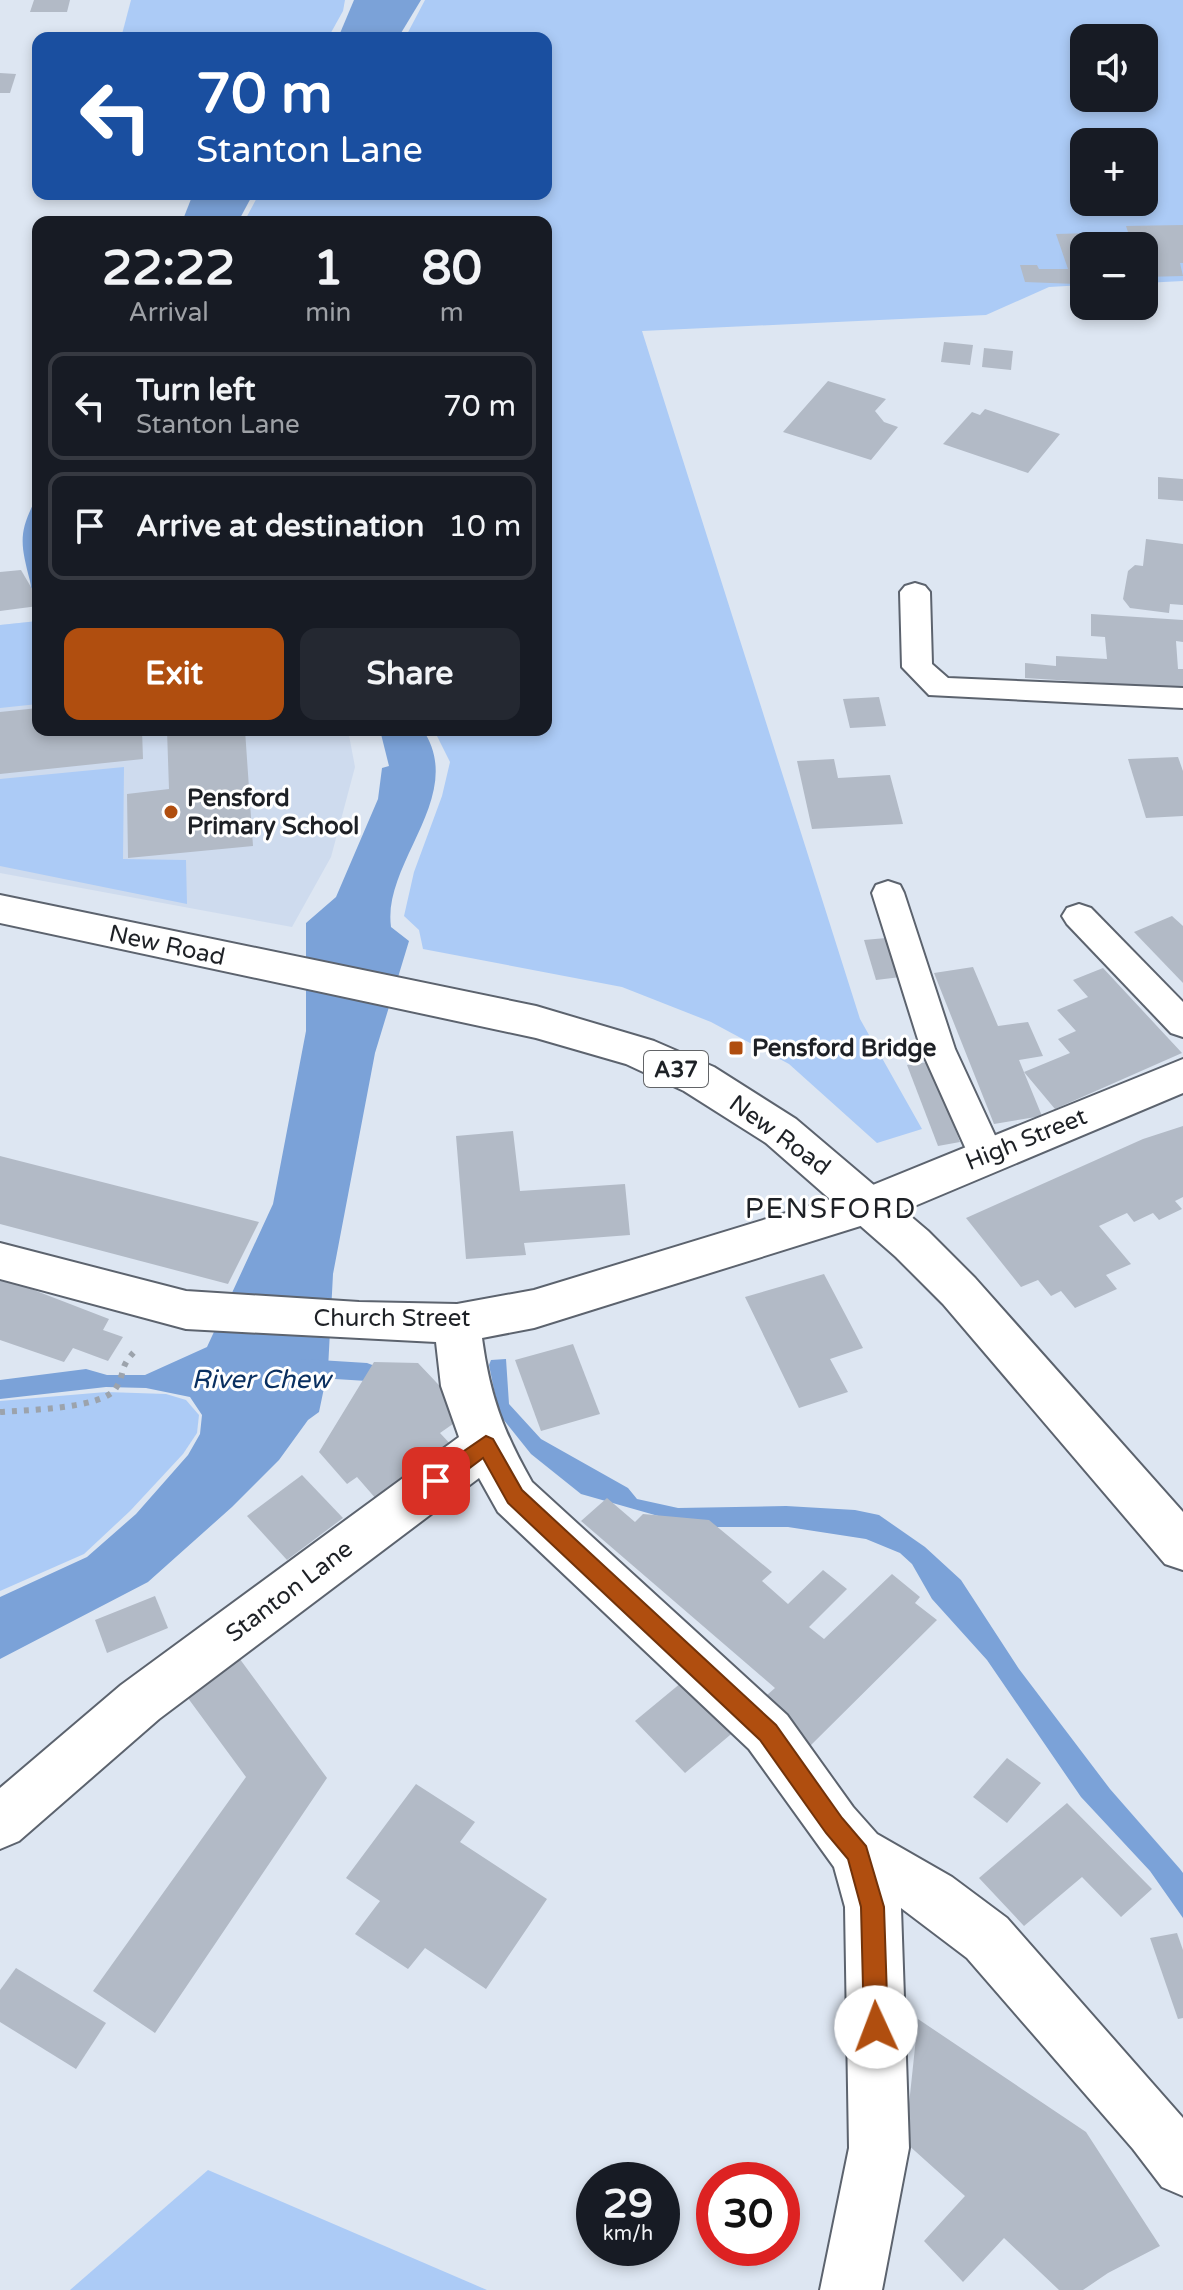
<!DOCTYPE html>
<html lang="en">
<head>
<meta charset="utf-8">
<style>
  :root { --surface:#171b24; --page:#242831; --text:#f1f3f6; --muted:#9ea1a6; --line:#363941; --accent:#b04e0f }
  body { margin:0; font-family:"Varela Round",sans-serif; background:var(--page); color:var(--text); height:100vh; display:flex; flex-direction:column; font-size:30px; white-space:nowrap }
  * { box-sizing:border-box; margin:0 }
  p { font-size:26px; color:var(--muted) }
  .icon { flex:none; width:44px; height:44px; fill:none; stroke:currentColor; stroke-width:2; stroke-linecap:round; stroke-linejoin:round }
  .map { position:relative; flex:1; overflow:hidden }
  .panel { position:absolute; left:32px; top:216px; width:520px; height:520px; display:flex; flex-direction:column; background:var(--surface); border-radius:16px; box-shadow:0 4px 12px #0003 }
  .panel>* { flex:none }
  .banner { position:absolute; left:32px; top:32px; width:520px; height:168px; border-radius:16px; box-shadow:0 4px 12px #0003; background:#1a4fa0; color:#fff; overflow:hidden }
  .buttons { position:absolute; left:1070px; top:24px; display:grid; gap:16px }
  .buttons a { display:grid; place-items:center; width:88px; height:88px; border-radius:16px; background:var(--surface); box-shadow:0 4px 12px #0003; font-size:40px }
  .speed { position:absolute; left:576px; top:2162px; display:flex; gap:16px; font-size:40px; font-weight:700; text-align:center }
  .speed>* { display:grid; place-content:center; width:104px; height:104px; border-radius:50%; background:var(--surface); box-shadow:0 4px 12px #0003; line-height:1 }
  .speed small { font-size:20px; font-weight:400 }
  .speed .limit { border:12px solid #d22; background:#fff; color:#111 }
  .pin { position:absolute; display:grid; place-items:center; width:68px; height:68px; color:#fff; margin:-34px; border-radius:16px; box-shadow:0 4px 12px #0006 }
  .me { position:absolute; width:88px; margin:-44px; rotate:358deg; stroke-linejoin:round; filter:drop-shadow(0 0 6px #0008) }
  .turn { display:flex; align-items:center; gap:28px; height:168px; padding:0 32px; font-size:36px }
  .turn .icon { width:104px; height:104px; stroke-width:2.5 }
  .turn b { display:block; font-size:56px; line-height:68px }
  .eta { display:flex; justify-content:space-evenly; align-items:center; height:136px; text-align:center }
  .eta b { font-size:48px; font-weight:700; line-height:56px }
  .action { display:flex; gap:16px; margin-top:auto; padding:16px 32px }
  .action a { flex:1; height:92px; border-radius:16px; background:var(--accent); color:#fff; font-size:32px; font-weight:700; line-height:92px; text-align:center }
  .action a+a { background:var(--page); color:var(--text) }
  ul { padding:0; list-style:none }
  li { display:flex; align-items:center; gap:24px; height:108px; margin:0 16px 12px; padding:0 16px; border:4px solid var(--line); border-radius:16px }
  li div { flex:1 }
  li b { display:block; font-size:30px }
  li em { font-style:normal }
  .map>svg:first-child { display:block }
  .built { fill:#cedbee }
  .green { fill:#accbf6; fill-rule:evenodd }
  .water { fill:#7ba2d8 }
  .lines { fill:none; stroke-linecap:round; stroke-linejoin:round }
  .stream { fill:#7ba2d8; fill-rule:evenodd }
  .building { fill:#b2bac6 }
  .service-casing { stroke:#5c636e; stroke-width:4 }
  .minor-casing { stroke:#5c636e; stroke-width:4 }
  .trunk-casing { stroke:#5c636e; stroke-width:4 }
  .path { stroke:#9ca3ac; stroke-width:6; stroke-dasharray:5 7; stroke-linecap:butt }
  .service { fill:#fff; fill-rule:evenodd }
  .minor { fill:#fff; fill-rule:evenodd }
  .trunk { fill:#fff; fill-rule:evenodd }
  .route { fill:#b04e0f; stroke:#72330a; stroke-width:2 }
  .poi-dot { fill:#b04e0f; stroke:#fff; stroke-width:3 }
  .labels { text-anchor:middle; stroke-width:6; stroke-linejoin:round; paint-order:stroke }
  .shield { fill:#fff; stroke:#626467; stroke-width:2 }
  .shield-label { font-size:22px; font-weight:bold; fill:#1e2126 }
  .poi-label { font-size:24px; font-weight:bold; fill:#1e2126; stroke:#fff; text-anchor:start }
  .street-label { font-size:24px; fill:#1e2126; stroke:#fff }
  .water-label { font-size:26px; font-style:italic; fill:#0a3061; stroke:#fff }
  .quarter-label { font-size:28px; letter-spacing:2px; fill:#1e2126; stroke:#fff }
</style>
</head>
<body>
<div class="map">
<svg width="1183" height="2290" viewBox="0 0 1183 2290">
  <rect width="100%" height="100%" fill="#dde6f2"/>
  <path class="built" d="M38,621V730H348L355,767L331,857L292,927L0,873V625Z"/>
  <g class="green">
    <path d="M131,0H345L343,11L328,38H121Z"/>
    <path d="M425,0H1183V281L1144,283V246H1084V285L1049,287L986,315L642,331L860,1019L922,1129L877,1143L789,1064L711,1022L622,987L423,949L419,930L404,916L414,872L442,796L450,762L434,730H546V222H244L259,194H546V38H405ZM1084,38H1144V98H1084ZM1084,142H1144V202H1084Z"/>
    <path d="M38,621V704L0,708V625Z"/>
    <path d="M124,767L123,859L186,860L187,904L0,866V779Z"/>
    <path d="M106,1392L166,1394L186,1400L199,1415L197,1433L183,1454L130,1511L84,1554L0,1591V1401Z"/>
    <path d="M208,2170L487,2290H70Z"/>
  </g>
  <g class="water">
    <path d="M354,0H421L398,38H338Z"/>
    <path d="M193,194H253L238,222H182Z"/>
    <path d="M38,495V605C31,596 32,591 30,581C20,542 18,532 38,495Z"/>
    <path d="M380,730H423C467,796 382,862 391,927L409,941L375,1053L333,1274L328,1369L319,1412L308,1420L279,1460L232,1507L148,1582L0,1659V1597L87,1557L136,1514L188,1455L200,1434L202,1415L190,1397L146,1388L106,1387L0,1399V1380L86,1369L107,1375H145L207,1347L273,1204L306,1031V923L336,897L378,799L382,768L389,766Z"/>
    <path d="M506,1359L509,1404L541,1439L628,1488L637,1499L678,1508L786,1506L855,1510L879,1515L925,1547L961,1580L1019,1669L1110,1789L1180,1869L1183,1873V1918L1150,1871L1081,1797L987,1660L932,1599L912,1564L900,1553L866,1539L788,1527H697L581,1494L531,1454L499,1414L489,1365L491,1360Z"/>
  </g>
  <g class="lines">
    <path class="stream" d="M303,1359L367,1363L375,1366L378,1372L375,1378L367,1381L303,1377L295,1374L292,1368L295,1362Z"/>
  </g>
  <g class="building">
    <path d="M34,0H70L67,12H30Z"/>
    <path d="M0,73L16,74L10,93H0Z"/>
    <path d="M1183,225V263H1180L1183,276L1144,277V246H1084V279L1075,280L1076,284L1025,282L1020,265H1037L1039,269H1068L1056,234L1128,232L1126,226Z"/>
    <path d="M944,342L973,345L970,365L941,362Z"/>
    <path d="M984,348L1013,351L1011,370L982,367Z"/>
    <path d="M828,381L886,399L875,411L884,422L898,427L871,460L783,432Z"/>
    <path d="M985,409L1060,434L1028,473L943,444L972,412L980,415Z"/>
    <path d="M1158,477L1183,479V501L1158,499Z"/>
    <path d="M1146,539L1183,544V605L1170,604L1169,613L1130,608L1123,599L1128,571L1135,565L1143,566Z"/>
    <path d="M21,570L38,599V606L0,611V572Z"/>
    <path d="M1091,614L1183,620V642L1176,641L1178,669H1183V688L1025,678V663L1056,666V656L1107,659L1105,637L1091,636Z"/>
    <path d="M879,697L886,726L850,728L843,699Z"/>
    <path d="M38,708V730H142L143,759L0,774V712Z"/>
    <path d="M167,730H245L253,846L128,858L127,794L169,789Z"/>
    <path d="M1178,757L1183,771V816L1146,818L1128,759Z"/>
    <path d="M834,759L838,778L890,775L903,824L812,829L797,761Z"/>
    <path d="M1172,916L1183,926V983L1134,932Z"/>
    <path d="M897,937L909,976L876,980L864,940Z"/>
    <path d="M973,967L998,1026L1028,1022L1043,1056L1019,1060L1042,1116L994,1124L934,973Z"/>
    <path d="M1103,968L1182,1053L1055,1109L1024,1072L1070,1053L1058,1039L1076,1031L1057,1010L1088,997L1073,980Z"/>
    <path d="M929,1062L960,1142L938,1146L907,1065Z"/>
    <path d="M1183,1126V1197L1175,1201L1182,1209L1159,1220L1153,1213L1134,1222L1127,1213L1099,1226L1131,1264L1106,1275L1117,1289L1075,1308L1061,1291L1051,1296L1038,1280L1021,1287L966,1218L1143,1139Z"/>
    <path d="M513,1131L520,1191L625,1184L630,1235L524,1243L526,1255L466,1259L456,1136Z"/>
    <path d="M0,1156L259,1222L228,1284L0,1224Z"/>
    <path d="M824,1274L863,1348L830,1359L848,1392L799,1408L745,1297Z"/>
    <path d="M0,1277L109,1319L103,1330L123,1337L108,1361L73,1348L64,1362L0,1340Z"/>
    <path d="M573,1344L600,1414L541,1431L515,1360Z"/>
    <path d="M374,1362L418,1363L454,1401L460,1419L440,1433L454,1448L377,1500L357,1477L347,1484L319,1452Z"/>
    <path d="M302,1475L343,1518L287,1560L247,1516Z"/>
    <path d="M607,1498L635,1522L643,1514L709,1520L772,1572L762,1581L788,1604L823,1570L847,1589L809,1627L824,1639L892,1574L920,1597L915,1603L937,1620L809,1747L759,1702L775,1688L581,1521Z"/>
    <path d="M155,1596L168,1628L107,1653L95,1620Z"/>
    <path d="M234,1651L327,1778L155,2033L93,1991L246,1777L182,1690Z"/>
    <path d="M687,1678L736,1730L685,1773L635,1721Z"/>
    <path d="M1007,1758L1041,1783L1007,1823L973,1797Z"/>
    <path d="M416,1784L475,1822L460,1842L547,1899L486,1989L425,1948L408,1969L355,1934L380,1901L346,1878Z"/>
    <path d="M1067,1803L1152,1889L1121,1917L1082,1877L1024,1926L979,1878Z"/>
    <path d="M1177,1933L1183,1950V2018L1178,2019L1150,1938Z"/>
    <path d="M16,1968L106,2023L76,2069L0,2022V1990Z"/>
    <path d="M918,2019L1086,2132L1160,2246L1108,2273L1083,2290H1059L1004,2238L963,2282L924,2241L965,2196L905,2142Z"/>
  </g>
  <g class="lines">
    <g class="service-casing">
      <g id="service">
        <path d="M915,583L925,586L930,592L932,664L948,678L1183,688V708L929,695L902,667L900,592L905,586Z"/>
        <path d="M888,881L900,885L904,893L955,1049L1004,1155L999,1165L986,1169L973,1165L921,1049L872,893L876,885Z"/>
        <path d="M1079,904L1091,908L1183,1002V1037L1171,1033L1067,924L1062,916L1067,908Z"/>
      </g>
    </g>
    <g class="minor-casing">
      <path id="minor" d="M1183,1059V1093L886,1218L534,1328L482,1338C490,1396 503,1431 532,1482L787,1715L853,1807L877,1834L952,1877L1007,1918L1183,2118V2196L1162,2187L1133,2149L967,1958L901,1908L909,2148L882,2290H820L849,2148L845,1907L834,1867L749,1749L498,1512L479,1478L159,1719L19,1841L0,1849V1788L121,1685L459,1437L441,1386L436,1342L186,1329L0,1279V1243L186,1291L359,1302L457,1304L534,1290L858,1191Z"/>
    </g>
    <g class="trunk-casing">
      <path id="trunk" d="M0,895L536,1006L654,1041L714,1067L796,1119L928,1231L975,1278L1183,1512V1570L1165,1564L943,1304L896,1257L766,1143L684,1091L626,1064L536,1038L0,923Z"/>
    </g>
    <path class="path" d="M0,1412C24,1410 103,1409 116,1388C126,1372 118,1368 136,1350"/>
    <use href="#service" class="service"/>
    <use href="#minor" class="minor"/>
    <use href="#trunk" class="trunk"/>
  </g>
  <path class="route" d="M486,1436L493,1439L522,1490L776,1725L842,1818L866,1846L884,1907L888,2027L884,2036L876,2039L867,2036L864,2027L861,1907L848,1859L826,1833L760,1740L508,1503L483,1458L443,1488L436,1490L429,1488L426,1481L429,1475Z"/>
  <g class="poi-dot">
    <circle cx="171" cy="812" r="8"/>
    <rect x="728" y="1040" width="16" height="16" rx="4"/>
  </g>
  <g class="labels">
    <rect class="shield" x="644" y="1051" width="64" height="36" rx="6"/>
    <g class="shield-label">
      <text x="676" y="1077">A37</text>
    </g>
    <g class="poi-label">
      <text x="187" y="806">Pensford<tspan x="187" dy="28">Primary School</tspan></text>
      <text x="752" y="1056">Pensford Bridge</text>
    </g>
    <g class="street-label">
      <text transform="translate(167 945) rotate(12)" y="8">New Road</text>
      <text transform="translate(780 1135) rotate(36)" y="8">New Road</text>
      <text transform="translate(1026 1139) rotate(-22)" y="8">High Street</text>
      <text x="392" y="1326">Church Street</text>
      <text transform="translate(289 1591) rotate(-37)" y="8">Stanton Lane</text>
    </g>
    <g class="water-label">
      <text x="261" y="1388">River Chew</text>
    </g>
    <g class="quarter-label">
      <text x="831" y="1218">PENSFORD</text>
    </g>
  </g>
</svg>
<div class="buttons">
<a><svg class="icon" aria-label="sound" viewBox="0 0 24 24"><path d="M4 9h4l5-4v14l-5-4H4zM17 9q2 3 0 6"/></svg></a>
<a>+</a>
<a>−</a>
</div>
<div class="speed"><div>29<small>km/h</small></div><div class="limit">30</div></div>
<div class="pin" style="left:436px;top:1481px;background:#d93025"><svg class="icon" aria-label="arrive" viewBox="0 0 24 24"><path d="M6 21V4h12l-3 4 3 4H6"/></svg></div>
<svg class="me" style="left:876px;top:2027px" viewBox="-20 -20 40 40"><circle r="19" fill="#fff"/><path d="M0-13L10 11 0 6-10 11z" fill="#b04e0f"/></svg>
<div class="banner">
<div class="turn"><svg class="icon" aria-label="left" viewBox="0 0 24 24"><path d="M17 20v-9H6M10 6l-5 5 5 5"/></svg><div><b>70 m</b>Stanton Lane</div></div>
</div>
<section class="panel">
<div class="eta">
<div><b>22:22</b><p>Arrival</p></div>
<div><b>1</b><p>min</p></div>
<div><b>80</b><p>m</p></div>
</div>
<ul>
<li><svg class="icon" aria-label="left" viewBox="0 0 24 24"><path d="M17 20v-9H6M10 6l-5 5 5 5"/></svg><div><b>Turn left</b><p>Stanton Lane</p></div><em>70 m</em></li>
<li><svg class="icon" aria-label="arrive" viewBox="0 0 24 24"><path d="M6 21V4h12l-3 4 3 4H6"/></svg><div><b>Arrive at destination</b></div><em>10 m</em></li>
</ul>
<div class="action"><a>Exit</a><a>Share</a></div>
</section>
</div>
</body>
</html>
